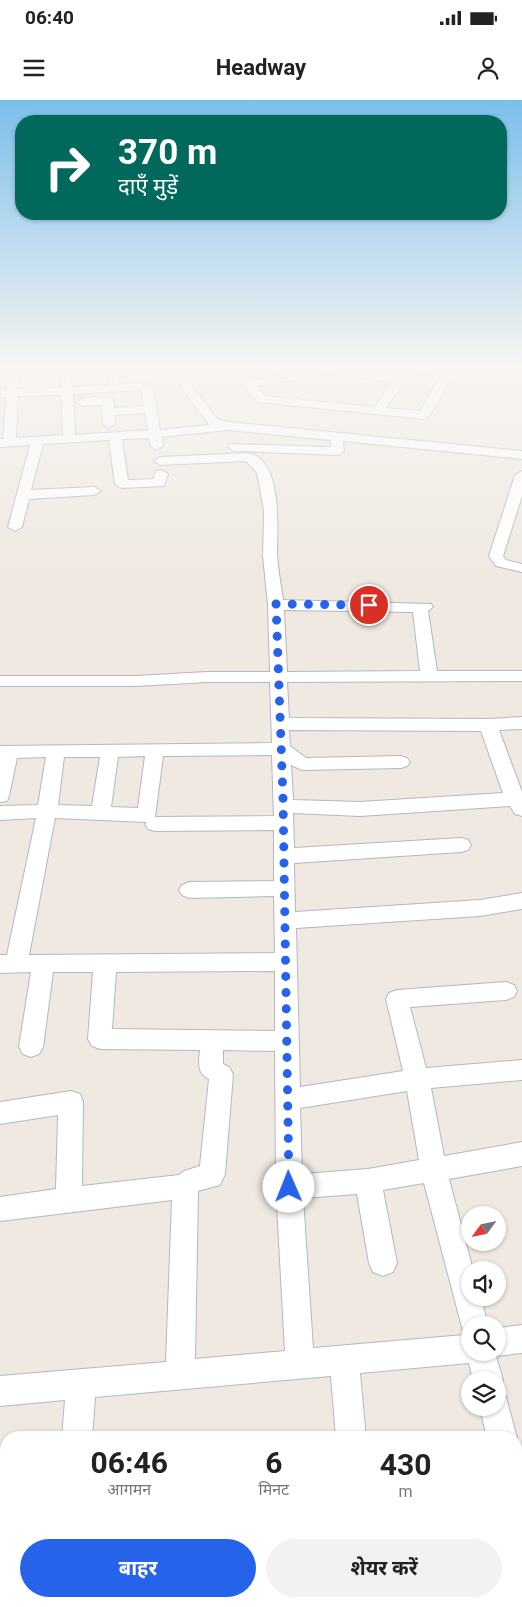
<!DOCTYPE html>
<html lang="hi">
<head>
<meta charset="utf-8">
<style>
  :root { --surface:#fff; --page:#f2f2f2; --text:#222; --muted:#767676; --accent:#2563eb }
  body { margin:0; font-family:Roboto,"Noto Sans Devanagari",sans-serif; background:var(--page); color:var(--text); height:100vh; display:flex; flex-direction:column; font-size:19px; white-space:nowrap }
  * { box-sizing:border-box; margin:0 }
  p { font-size:16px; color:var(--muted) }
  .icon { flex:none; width:28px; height:28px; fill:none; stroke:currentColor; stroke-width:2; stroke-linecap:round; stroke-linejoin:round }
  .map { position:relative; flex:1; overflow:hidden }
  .panel { position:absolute; left:0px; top:1331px; width:522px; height:176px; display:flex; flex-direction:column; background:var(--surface); border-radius:20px 20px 0 0; box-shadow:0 1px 4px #0004 }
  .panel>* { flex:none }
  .hud { position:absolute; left:15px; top:15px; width:492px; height:105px; border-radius:20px; box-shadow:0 1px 4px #0004; background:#00695c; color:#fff; overflow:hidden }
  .needle { width:32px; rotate:237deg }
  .tools { position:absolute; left:461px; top:1106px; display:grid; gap:10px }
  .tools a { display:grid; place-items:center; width:45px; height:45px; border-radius:50%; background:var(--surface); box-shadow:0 1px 4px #0004; font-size:25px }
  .pin { position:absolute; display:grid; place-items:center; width:42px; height:42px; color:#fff; margin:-21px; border:2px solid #fff; border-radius:50%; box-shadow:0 1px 5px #0007 }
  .me { position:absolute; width:55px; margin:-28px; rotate:359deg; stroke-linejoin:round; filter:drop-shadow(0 0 4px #0008) }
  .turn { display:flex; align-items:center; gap:18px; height:105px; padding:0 20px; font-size:22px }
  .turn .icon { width:65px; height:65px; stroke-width:2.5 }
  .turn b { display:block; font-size:35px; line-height:42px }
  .eta { display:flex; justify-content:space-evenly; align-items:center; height:85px; text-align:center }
  .eta b { font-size:30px; font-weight:700; line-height:35px }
  .button { display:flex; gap:10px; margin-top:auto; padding:10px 20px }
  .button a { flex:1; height:58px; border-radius:30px; background:var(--accent); color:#fff; font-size:20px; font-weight:700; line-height:58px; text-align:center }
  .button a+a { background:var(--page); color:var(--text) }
  .status { display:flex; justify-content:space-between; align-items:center; height:35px; padding:0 25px; background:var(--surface); direction:ltr }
  .status svg { height:14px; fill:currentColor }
  header { display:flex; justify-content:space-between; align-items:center; height:65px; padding:0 20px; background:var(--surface); font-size:22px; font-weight:700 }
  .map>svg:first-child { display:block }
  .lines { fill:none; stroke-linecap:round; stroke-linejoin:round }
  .minor-casing { stroke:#b4b7c1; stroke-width:2 }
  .minor { fill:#fff; fill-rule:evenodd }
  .route { stroke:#2563eb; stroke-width:9; stroke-dasharray:0 16.2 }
</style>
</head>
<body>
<div class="status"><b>06:40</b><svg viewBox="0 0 49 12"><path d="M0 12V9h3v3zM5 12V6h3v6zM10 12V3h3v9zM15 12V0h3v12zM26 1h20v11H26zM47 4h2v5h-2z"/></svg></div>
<header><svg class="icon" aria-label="menu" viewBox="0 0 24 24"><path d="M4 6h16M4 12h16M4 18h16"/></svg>Headway<svg class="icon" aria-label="person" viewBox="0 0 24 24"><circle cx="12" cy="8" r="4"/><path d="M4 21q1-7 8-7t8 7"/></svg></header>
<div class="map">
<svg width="522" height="1507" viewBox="0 0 522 1507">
  <rect width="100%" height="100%" fill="#efe9e1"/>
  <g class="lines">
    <g class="minor-casing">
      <g id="minor">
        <path d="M8,265H20L18,289L61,288L58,265H70L72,287L109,285L105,265H117L120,284L143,283L153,288L160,330L209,325L165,265H176L217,319L228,322L522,351V359L343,341L344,351L338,355L234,351L228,347L229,344L331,347L330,340L228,330L162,337L163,346L157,350L151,346L149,338L122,339L128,380L153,379L156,371L161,370L168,374L164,386L122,388L115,384L109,340L43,344L31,390L94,387L101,391L94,395L29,399L22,427L15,431L8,427L30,345L0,347V339H3L6,297L0,298V290H6ZM141,290L144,306L114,308V301C107,295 84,296 77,302L83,306L102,305L103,324L109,328L115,324V315L145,313L148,330L75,335L73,294ZM61,295L63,335L16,338L18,296Z"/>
        <path d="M229,265H240L252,280L297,273L304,265H320L397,276L401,269L390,265H420L445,269L447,265H459L430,315L424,319L257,302ZM311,271L392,282L375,307L265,296L257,286L305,278ZM412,271L441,275L420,311L386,308Z"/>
        <path d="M249,353C283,361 277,429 277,454C278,470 281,485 283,500L431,504L433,507L428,511L437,571H522V581L287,582L289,618L488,619L522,617V629L499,630L522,692V716L515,714L510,706L360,716L293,713L294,748L461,738L468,740L471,745L468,750L461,752L294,763L295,812L480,800L522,793V809L480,816L296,828L300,987L403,971L386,899L389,893L397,890L506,882L514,885L517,891L514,897L506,900L410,907L426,968L522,960V980L431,988L444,1056L522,1042V1066L449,1079L473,1170H470V1198H481L488,1225H470V1252H498V1228L522,1225V1253L496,1256L503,1280L498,1291V1280H473L469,1263L360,1273L366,1338H336L331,1276L95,1297L92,1338H62L65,1300L0,1306V1276L166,1262L172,1100L0,1121V1097L56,1089L58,1015L0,1024V1002L71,991L80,994L83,1002L82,1086L179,1075L184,1071L200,1066L209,979C196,973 199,962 200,950L100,949L92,946L88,939L93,872H53L43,947L39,954L31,957L23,954L19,947L31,872L0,873V855H7L36,718L0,720V706L38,705L46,657L17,658L9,696L7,701L0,702V646L272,643L270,582H207L136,586H0V576H136L207,572H270L268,505L263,456L264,411L257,373L246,361L160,365L154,361L160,357ZM284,510L413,512L420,571L287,572ZM289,630L481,631L503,693L360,702L293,700L291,665L302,670L401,668L407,666L410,662L407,658L401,656L306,658L290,646ZM272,655L274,716L155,717L163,656ZM145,656L138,708L111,707L118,657ZM64,657H100L92,706L58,705ZM55,718L147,722L145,724L148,729L155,731L274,730V781L189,782L182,785L179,790L182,795L189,798L274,796L275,853L29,855ZM275,871V931L112,929L116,872ZM223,950L275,951L276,1087L285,1251L195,1259L198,1091L220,1085L225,1074L233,974L229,967L223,964ZM407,991L419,1060L368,1069L302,1074L300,1008ZM424,1083L464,1235L313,1248L303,1098L357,1094L369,1163L373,1172L383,1176L393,1172L397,1163L383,1090Z"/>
        <path d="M522,371V396L503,456L506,460L522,464V472L496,466L489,456L515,375Z"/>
        <path d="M498,1294L506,1297L517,1338L516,1340V1338H487L480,1308H498Z"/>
        <path d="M516,1378L522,1381V1433L516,1431Z"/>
        <path d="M6,1388V1420L0,1421V1389Z"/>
        <path d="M362,1501H396L397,1507H363Z"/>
      </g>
    </g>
    <use href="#minor" class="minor"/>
  </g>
  <linearGradient id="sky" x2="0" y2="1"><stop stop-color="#7abfeb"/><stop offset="0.56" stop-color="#f8f5f2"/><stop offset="1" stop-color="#f8f5f2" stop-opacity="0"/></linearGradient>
  <rect width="522" height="476" fill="url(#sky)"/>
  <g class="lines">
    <path class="route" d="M289,1087L283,698L276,504L369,505"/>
  </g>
</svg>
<div class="tools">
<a><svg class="needle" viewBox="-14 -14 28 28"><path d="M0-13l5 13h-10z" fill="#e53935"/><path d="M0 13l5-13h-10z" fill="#767676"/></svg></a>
<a><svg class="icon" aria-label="sound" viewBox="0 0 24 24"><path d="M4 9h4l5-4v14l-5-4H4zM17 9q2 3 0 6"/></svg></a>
<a><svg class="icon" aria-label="search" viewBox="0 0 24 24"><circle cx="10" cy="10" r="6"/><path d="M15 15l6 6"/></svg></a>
<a><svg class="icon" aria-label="layers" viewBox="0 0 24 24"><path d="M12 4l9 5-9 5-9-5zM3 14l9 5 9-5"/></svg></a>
</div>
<div class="pin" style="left:369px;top:505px;background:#d93025"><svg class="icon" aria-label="arrive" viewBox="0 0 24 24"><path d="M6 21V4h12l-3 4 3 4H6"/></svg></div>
<svg class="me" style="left:289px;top:1087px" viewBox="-20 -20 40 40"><circle r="19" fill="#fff"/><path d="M0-13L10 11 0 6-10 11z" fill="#2563eb"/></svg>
<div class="hud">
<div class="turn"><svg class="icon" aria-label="right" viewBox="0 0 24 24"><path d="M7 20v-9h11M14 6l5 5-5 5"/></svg><div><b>370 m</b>दाएँ मुड़ें</div></div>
</div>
<section class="panel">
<div class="eta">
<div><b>06:46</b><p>आगमन</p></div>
<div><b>6</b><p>मिनट</p></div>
<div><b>430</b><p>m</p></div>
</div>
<div class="button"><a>बाहर</a><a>शेयर करें</a></div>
</section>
</div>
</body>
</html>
